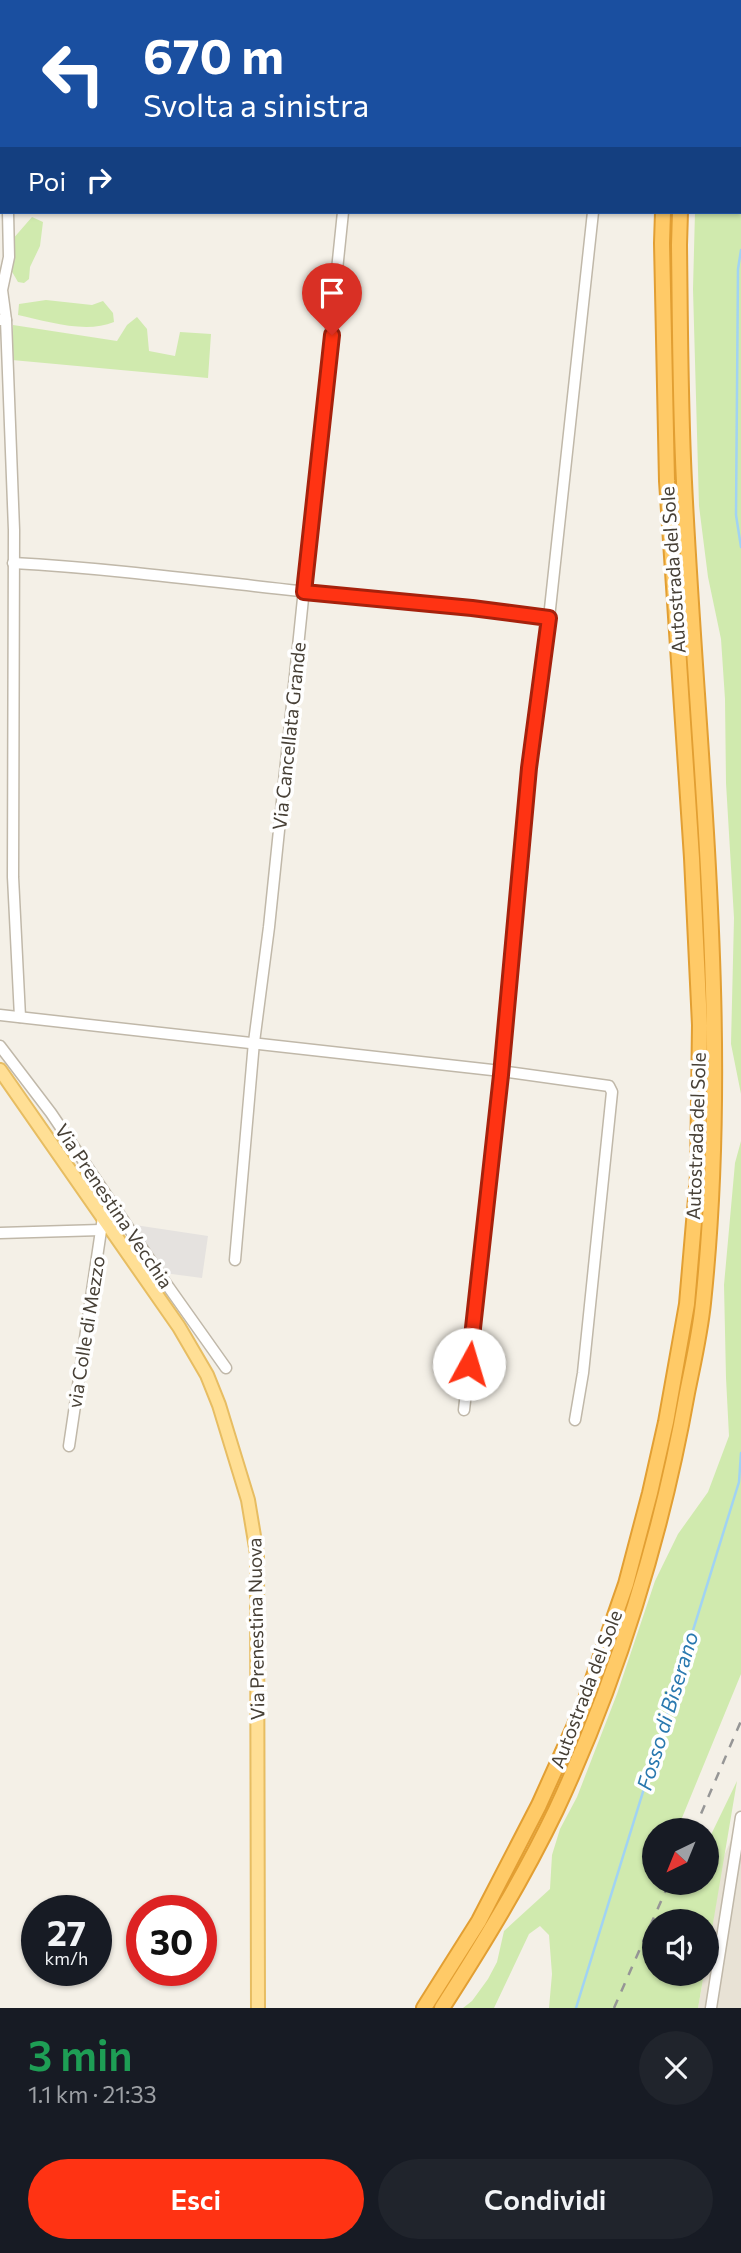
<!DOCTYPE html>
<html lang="it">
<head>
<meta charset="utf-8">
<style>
  :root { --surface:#171b24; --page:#20242c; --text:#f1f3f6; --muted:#9ea1a6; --accent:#ff3313 }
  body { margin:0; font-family:Commissioner,sans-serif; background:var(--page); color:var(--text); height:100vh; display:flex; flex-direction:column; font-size:26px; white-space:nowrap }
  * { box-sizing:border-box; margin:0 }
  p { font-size:23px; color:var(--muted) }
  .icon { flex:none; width:38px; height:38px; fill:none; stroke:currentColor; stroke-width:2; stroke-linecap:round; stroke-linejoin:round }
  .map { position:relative; height:2008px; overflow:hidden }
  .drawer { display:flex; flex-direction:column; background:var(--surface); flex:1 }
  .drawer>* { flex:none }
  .top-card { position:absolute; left:0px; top:0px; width:742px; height:214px; box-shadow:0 2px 5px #0004; background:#1a4fa0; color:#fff; overflow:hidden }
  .needle { width:46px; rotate:223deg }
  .controls { position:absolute; left:642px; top:1818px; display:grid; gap:14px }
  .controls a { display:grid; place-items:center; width:77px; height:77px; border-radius:50%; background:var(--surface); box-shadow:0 2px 5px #0004; font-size:35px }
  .speed { position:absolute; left:21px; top:1895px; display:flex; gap:14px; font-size:35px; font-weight:700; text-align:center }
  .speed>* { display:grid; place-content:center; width:91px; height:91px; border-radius:50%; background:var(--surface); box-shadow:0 2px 5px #0004; line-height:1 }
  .speed small { font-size:18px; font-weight:400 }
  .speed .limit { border:10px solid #d22; background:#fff; color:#111 }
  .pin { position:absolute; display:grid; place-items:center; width:60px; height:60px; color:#fff; margin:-72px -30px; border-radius:50% 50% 50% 0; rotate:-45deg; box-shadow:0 0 7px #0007 }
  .pin .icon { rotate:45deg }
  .me { position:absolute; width:77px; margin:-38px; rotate:6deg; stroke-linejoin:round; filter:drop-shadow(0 0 5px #0008) }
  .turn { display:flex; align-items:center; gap:24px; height:147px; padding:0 28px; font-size:32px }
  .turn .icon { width:91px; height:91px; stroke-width:2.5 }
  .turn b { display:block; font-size:49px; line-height:60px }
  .then { display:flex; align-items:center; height:66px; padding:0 28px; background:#0003; gap:14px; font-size:26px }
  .round { display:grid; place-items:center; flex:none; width:74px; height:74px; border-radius:37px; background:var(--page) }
  .summary { display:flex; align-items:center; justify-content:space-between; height:119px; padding:0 28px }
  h1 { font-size:42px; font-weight:600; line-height:52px; color:#1e9e55 }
  .action { display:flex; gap:14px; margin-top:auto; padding:14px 28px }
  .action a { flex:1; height:80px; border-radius:42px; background:var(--accent); color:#fff; font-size:28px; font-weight:600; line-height:80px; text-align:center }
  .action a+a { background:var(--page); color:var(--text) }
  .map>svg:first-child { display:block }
  .residential { fill:#e8e2d5 }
  .green { fill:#d0eaae }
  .parking { fill:#e5e2df }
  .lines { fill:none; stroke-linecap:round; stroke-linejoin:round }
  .stream { stroke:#a1d3f3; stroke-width:2.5 }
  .minor-casing { stroke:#c0b8a9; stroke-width:13 }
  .major-casing { stroke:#e7bd62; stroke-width:16 }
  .highway-casing { stroke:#e29f33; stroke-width:18 }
  .minor { stroke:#fff; stroke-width:10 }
  .major { stroke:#ffdf95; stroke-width:12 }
  .highway { stroke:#ffca67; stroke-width:14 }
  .rail { stroke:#969696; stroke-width:2.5; stroke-dasharray:9 9; stroke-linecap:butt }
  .route-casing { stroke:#a6210c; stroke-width:18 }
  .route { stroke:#ff3313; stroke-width:12 }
  .labels { text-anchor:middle; stroke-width:7; stroke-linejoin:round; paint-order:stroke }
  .street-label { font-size:19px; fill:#474036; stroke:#fff }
  .water-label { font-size:21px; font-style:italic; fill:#2a79af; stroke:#fff }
</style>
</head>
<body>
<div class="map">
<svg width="741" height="2008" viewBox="0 0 741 2008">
  <rect width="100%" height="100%" fill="#f4f0e7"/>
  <path class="residential" d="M741,1818V2008H698L704,1974H707V1959L723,1858Z"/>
  <g class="green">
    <path d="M709,0H741V1094L731,1044L734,918L726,783L725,699L721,639L708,577L699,506L693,289L695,212H740V2H709Z"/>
    <path d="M32,217L43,222L40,246L30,267L29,279L24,283L18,282L11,270L12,240Z"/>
    <path d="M46,300L92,305L103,301L113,313L114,322C85,334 47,321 18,315L19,304Z"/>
    <path d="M137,317L147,329L149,351L175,356L180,332L211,334L208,378L12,360L13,325L117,341L127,325Z"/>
    <path d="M741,1141V1674L677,1830H654V1883H707V1843L737,1781L707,1959V1922H654V1974H704L698,2008H549L552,1974L549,1935L540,1926L529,1934L494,2008H463L472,2001L488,1979L497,1962L504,1931L550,1889L552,1855L560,1829L577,1797L617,1694L655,1581L678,1534L708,1492L729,1436L726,1378L724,1285L735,1163Z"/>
  </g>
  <path class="parking" d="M135,1225L208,1236L202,1278L164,1273Z"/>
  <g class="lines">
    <g class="stream">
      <path d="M741,250L738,269L736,515L741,547"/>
      <path d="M576,2008L739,1482L741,1453"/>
    </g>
    <g class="minor-casing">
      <g id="minor">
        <path d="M371,2L372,0"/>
        <path d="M614,2V0"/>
        <path d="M0,77L2,79"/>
        <path d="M1,320H6L2,290L9,257L8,212"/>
        <path d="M6,320L14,530L13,877L20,1017"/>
        <path d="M13,563C122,569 229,584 337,595C408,602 479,605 549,618"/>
        <path d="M0,1015L501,1071L609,1086L612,1092L583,1373L575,1420"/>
        <path d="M0,1046L51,1113L165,1282L226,1368"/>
        <path d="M0,1233L101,1230"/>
        <path d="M235,1260L254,1042L269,927L343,212"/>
        <path d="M464,1410L501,1075L529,768L549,618L593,212"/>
        <path d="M69,1446L103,1217"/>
        <path d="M711,2008L741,1817"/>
      </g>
    </g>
    <g class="major-casing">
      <path id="major" d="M0,1070L179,1327L207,1375L219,1405L248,1500L257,1554L258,2008"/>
    </g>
    <g class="highway-casing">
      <g id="highway">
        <path d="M677,2V0"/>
        <path d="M693,2L694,0"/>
        <path d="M424,2008L479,1921L539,1805L584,1705L626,1584L650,1493L666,1422L687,1304L698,1175L700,1025L692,858L667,481L662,243L663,212"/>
        <path d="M442,2008C483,1944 523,1879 556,1810C617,1680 662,1534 687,1393C693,1363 700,1333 703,1303C732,1029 697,756 684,482C680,403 680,324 679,245L680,212"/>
      </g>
    </g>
    <use href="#minor" class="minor"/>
    <use href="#major" class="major"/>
    <use href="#highway" class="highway"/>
    <g class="rail">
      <path d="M694,1830L741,1721"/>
      <path d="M614,2008L669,1883"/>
    </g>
  </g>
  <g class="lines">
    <g class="route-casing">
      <path id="route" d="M332,335L304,592L472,608L549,618L529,768L501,1075L469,1364"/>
    </g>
    <use href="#route" class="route"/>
  </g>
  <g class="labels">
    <g class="street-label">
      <text transform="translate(673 570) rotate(-94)" y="7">Autostrada del Sole</text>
      <text transform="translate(289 736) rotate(-84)" y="7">Via Cancellata Grande</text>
      <text transform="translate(696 1136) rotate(-88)" y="7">Autostrada del Sole</text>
      <text transform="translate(114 1206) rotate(56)" y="7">Via Prenestina Vecchia</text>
      <text transform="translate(86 1332) rotate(-81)" y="7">via Colle di Mezzo</text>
      <text transform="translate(256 1629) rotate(-91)" y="7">Via Prenestina Nuova</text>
      <text transform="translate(586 1689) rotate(-69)" y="7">Autostrada del Sole</text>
    </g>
    <g class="water-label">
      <text transform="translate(668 1711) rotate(-73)" y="7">Fosso di Biserano</text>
    </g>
  </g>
</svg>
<div class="controls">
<a><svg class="needle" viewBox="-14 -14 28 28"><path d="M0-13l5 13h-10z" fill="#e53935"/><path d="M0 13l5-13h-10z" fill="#9ea1a6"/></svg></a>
<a><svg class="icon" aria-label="sound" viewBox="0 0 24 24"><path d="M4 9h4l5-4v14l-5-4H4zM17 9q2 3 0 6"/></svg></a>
</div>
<div class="speed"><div>27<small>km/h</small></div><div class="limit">30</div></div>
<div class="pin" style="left:332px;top:335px;background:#d93025"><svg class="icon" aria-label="arrive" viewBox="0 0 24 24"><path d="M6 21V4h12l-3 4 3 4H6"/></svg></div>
<svg class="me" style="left:469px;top:1364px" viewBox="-20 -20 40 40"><circle r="19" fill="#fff"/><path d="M0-13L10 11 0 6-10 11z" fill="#ff3313"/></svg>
<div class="top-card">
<div class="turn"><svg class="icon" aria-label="left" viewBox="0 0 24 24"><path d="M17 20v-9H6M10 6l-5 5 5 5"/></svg><div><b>670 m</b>Svolta a sinistra</div></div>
<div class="then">Poi<svg class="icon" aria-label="right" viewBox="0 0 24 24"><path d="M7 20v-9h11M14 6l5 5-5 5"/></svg></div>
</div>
</div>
<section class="drawer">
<div class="summary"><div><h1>3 min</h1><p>1.1 km · 21:33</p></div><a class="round"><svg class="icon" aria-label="close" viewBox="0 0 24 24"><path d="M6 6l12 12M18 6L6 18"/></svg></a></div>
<div class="action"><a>Esci</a><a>Condividi</a></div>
</section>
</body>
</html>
